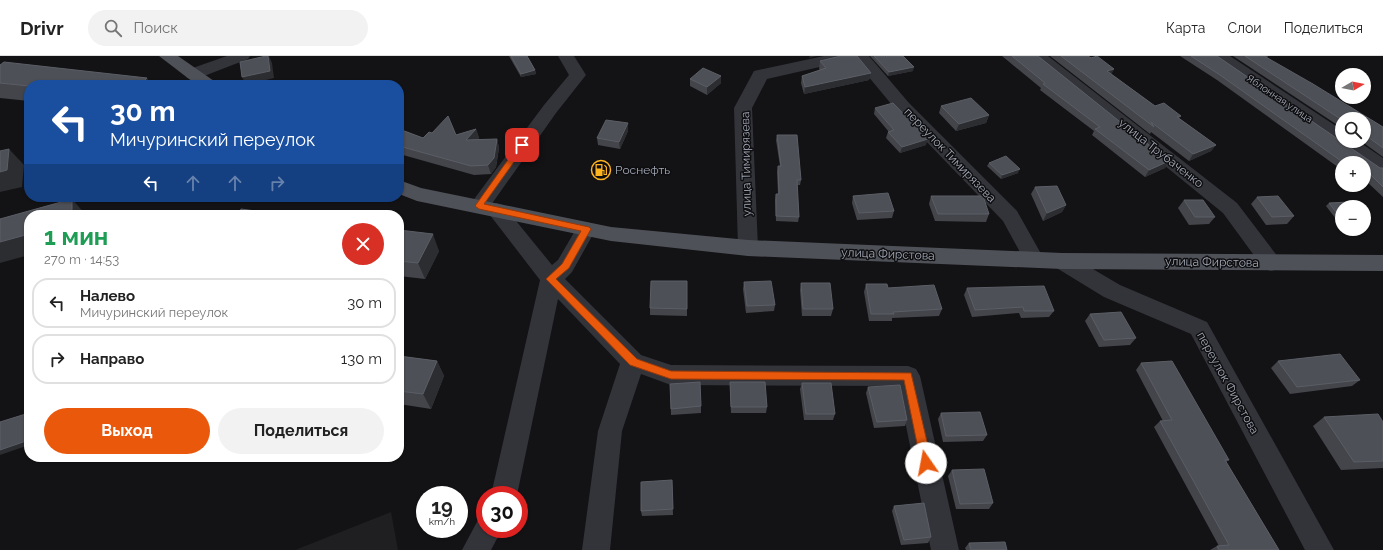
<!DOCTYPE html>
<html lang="ru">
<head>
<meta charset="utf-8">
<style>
  :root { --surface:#fff; --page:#f2f2f2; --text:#222; --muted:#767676; --line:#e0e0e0; --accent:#ea580c }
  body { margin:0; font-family:Raleway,sans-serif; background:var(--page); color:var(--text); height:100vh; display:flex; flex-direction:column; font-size:15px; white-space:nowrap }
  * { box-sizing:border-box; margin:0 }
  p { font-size:13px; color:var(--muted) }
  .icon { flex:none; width:22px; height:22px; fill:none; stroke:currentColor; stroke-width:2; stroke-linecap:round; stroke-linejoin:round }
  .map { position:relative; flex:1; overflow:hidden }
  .drawer { position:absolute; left:24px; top:154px; width:380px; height:252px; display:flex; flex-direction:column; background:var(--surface); border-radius:16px; box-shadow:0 1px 3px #0004 }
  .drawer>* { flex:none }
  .top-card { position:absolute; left:24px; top:24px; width:380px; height:122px; border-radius:16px; box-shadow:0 1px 3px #0004; background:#1a4fa0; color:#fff; overflow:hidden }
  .needle { width:26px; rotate:80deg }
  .controls { position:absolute; left:1335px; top:12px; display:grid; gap:8px }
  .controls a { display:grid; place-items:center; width:36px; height:36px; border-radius:50%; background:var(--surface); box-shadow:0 1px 3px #0004; font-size:20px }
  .speed { position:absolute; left:416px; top:430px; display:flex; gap:8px; font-size:20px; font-weight:700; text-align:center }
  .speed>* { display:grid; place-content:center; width:52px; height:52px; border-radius:50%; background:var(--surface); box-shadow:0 1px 3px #0004; line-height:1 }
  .speed small { font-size:10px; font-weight:400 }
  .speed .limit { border:6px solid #d22; background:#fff; color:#111 }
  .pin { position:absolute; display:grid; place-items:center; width:34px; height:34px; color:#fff; margin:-17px; border-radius:8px; box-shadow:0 2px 6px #0006 }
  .me { position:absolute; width:44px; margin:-22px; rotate:348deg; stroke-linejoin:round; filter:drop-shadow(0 0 3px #0008) }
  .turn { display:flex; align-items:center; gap:14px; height:84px; padding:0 20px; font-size:18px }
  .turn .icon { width:52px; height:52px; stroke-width:2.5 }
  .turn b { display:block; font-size:28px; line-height:34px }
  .lanes { display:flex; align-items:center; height:38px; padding:0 20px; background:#0003; justify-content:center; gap:20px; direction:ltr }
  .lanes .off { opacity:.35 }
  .round { display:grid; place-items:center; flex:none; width:42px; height:42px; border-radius:21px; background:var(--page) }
  .summary { display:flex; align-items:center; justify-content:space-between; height:68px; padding:0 20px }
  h1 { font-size:24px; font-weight:700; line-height:30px; color:#1e9e55 }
  .button { display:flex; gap:8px; margin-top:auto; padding:8px 20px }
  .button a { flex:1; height:46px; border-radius:24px; background:var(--accent); color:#fff; font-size:16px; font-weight:700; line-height:46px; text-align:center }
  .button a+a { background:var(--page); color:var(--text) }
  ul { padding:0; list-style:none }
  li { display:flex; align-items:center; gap:12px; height:50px; margin:0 8px 6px; padding:0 12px; border:2px solid var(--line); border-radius:16px }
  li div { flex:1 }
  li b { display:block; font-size:15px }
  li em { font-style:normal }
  header { display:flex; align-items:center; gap:24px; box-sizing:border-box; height:56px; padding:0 20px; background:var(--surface); border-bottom:1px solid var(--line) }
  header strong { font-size:19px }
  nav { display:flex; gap:22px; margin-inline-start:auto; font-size:14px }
  .search { width:280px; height:36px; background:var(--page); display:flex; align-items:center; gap:10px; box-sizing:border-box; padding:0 14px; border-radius:22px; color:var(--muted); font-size:15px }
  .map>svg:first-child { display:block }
  .built { fill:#1f1f22 }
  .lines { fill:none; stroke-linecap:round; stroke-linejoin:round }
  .minor { fill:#33343a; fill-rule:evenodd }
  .major { fill:#4f5159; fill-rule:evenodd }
  .wall { fill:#43454b }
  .shaded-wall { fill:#2c2d31 }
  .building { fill:#4e5057; stroke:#5b5e66 }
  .route { fill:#ea580c; stroke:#983908 }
  .labels { text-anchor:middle; stroke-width:3; stroke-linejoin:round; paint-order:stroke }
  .far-street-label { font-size:10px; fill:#a3a9b7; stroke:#0e0e10 }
  .street-label { font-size:12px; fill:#a3a9b7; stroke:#0e0e10 }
  .poi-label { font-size:12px; fill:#a3a9b7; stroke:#0e0e10; text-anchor:start }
</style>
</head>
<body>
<header>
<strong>Drivr</strong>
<div class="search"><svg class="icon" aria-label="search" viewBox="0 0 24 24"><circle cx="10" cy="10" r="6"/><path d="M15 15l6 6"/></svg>Поиск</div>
<nav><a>Карта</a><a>Слои</a><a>Поделиться</a></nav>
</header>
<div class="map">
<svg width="1383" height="494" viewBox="0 0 1383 494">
  <rect width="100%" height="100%" fill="#131315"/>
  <path class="built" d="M391,456L398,494H295Z"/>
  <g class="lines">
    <g class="minor">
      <path d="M227,0H250L248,3L199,22L193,23L187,22L185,18L187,14Z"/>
      <path d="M558,0H574L586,19L556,57L491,149L496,147L503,149L552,209L558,204L579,168L586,166L593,168L596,173L572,216L565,223L641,299L671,309L908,310L916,313L920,320L959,494H931L898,330L671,329L641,318L622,375L610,494H582L598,375L620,308L558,243L517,439H491L540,224L486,154L479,157L472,155L469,150L544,49L569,19Z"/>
      <path d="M824,0H869L909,47L1017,155L1044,203L1041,209L1034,211L1027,209L1003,165L897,55L853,2L846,5L767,23L752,52L758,192L755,197L748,200L741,197L738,192L734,52L754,15Z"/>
      <path d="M1030,0H1048L1237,147L1278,201L1282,207L1278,213L1271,215L1264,213L1223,157Z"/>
      <path d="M1211,0H1230L1342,74V85H1358L1383,102V117L1376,116L1213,3Z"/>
      <path d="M1062,197L1069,199L1120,229L1207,266L1334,494H1305L1191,278L1104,241L1055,211L1051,205L1055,199Z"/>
      <path d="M485,461V473H502L491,494H462L478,464Z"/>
    </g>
    <g class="major">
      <path d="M159,0H178L214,25L217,29H197Z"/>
      <path d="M399,124L421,132L611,171L748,184L1062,197L1383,199V215L1062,213L748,200L611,185L417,145L399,138Z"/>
    </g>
  </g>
  <g class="wall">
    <path d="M509,0H527L535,14L536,18L521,21Z"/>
    <path d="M870,0H884L913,15L888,20Z"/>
    <path d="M1002,0H1038L1169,105L1165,112L1145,121L1092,79L1094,75L1040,34L1041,32Z"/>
    <path d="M1050,0H1088L1114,13L1111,18L1155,50L1181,60L1179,62L1216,89L1211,95L1189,105L1151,76L1150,78Z"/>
    <path d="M1180,0H1217L1380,112H1383V141L1364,123V107H1342V114L1217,24Z"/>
    <path d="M1233,0H1268L1267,2L1383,71V101L1361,85H1364V63H1342V72Z"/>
    <path d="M820,5L871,17L869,24L804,38L801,27L802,20L820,14L819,13Z"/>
    <path d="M0,9L29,29V45L0,42Z"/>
    <path d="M690,23L721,27L707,39L690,30Z"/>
    <path d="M941,50L989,59L986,67L956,75L939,57Z"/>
    <path d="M875,52L926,89L900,97L886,82L888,76H889L874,58Z"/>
    <path d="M399,73L423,82L432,77L456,79L476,73L479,82L477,84L497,83L499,92L496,111L491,118L474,119L403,99L400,101H399Z"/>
    <path d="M628,75L620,93L598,89L597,82Z"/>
    <path d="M777,79L801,124L800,129H797L799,161L798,166L776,165L775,144L776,138H778L777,116L778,110H780L776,84Z"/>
    <path d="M989,107L1018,117L1001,123L987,110Z"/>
    <path d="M1035,131L1066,149L1062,156L1043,165L1031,138Z"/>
    <path d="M853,140L894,155L892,162L857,164L852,147Z"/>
    <path d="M931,140L989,158L986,166L935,165L929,148Z"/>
    <path d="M1257,141L1294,160L1287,168L1266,169L1251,148Z"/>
    <path d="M1184,144L1215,161L1209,168L1189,169L1178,152Z"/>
    <path d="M1329,147L1342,151V167H1339L1326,150Z"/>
    <path d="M399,174L439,195L425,223L399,220Z"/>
    <path d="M687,225V260L650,259V252Z"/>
    <path d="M744,226L775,249L774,255L746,257L743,233Z"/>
    <path d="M801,227L833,253L831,260H802L800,234Z"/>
    <path d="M866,228L888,232L942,253L939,260L892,262V265H869L864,236Z"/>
    <path d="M967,232L1054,255L1049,261L1021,262L1019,257L972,261L964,239Z"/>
    <path d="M1090,258L1136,282L1130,289L1099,291L1085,265Z"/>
    <path d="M399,300L437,305L444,320L431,353L399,348Z"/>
    <path d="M1278,305L1360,324L1352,330L1290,338L1271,312Z"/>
    <path d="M1141,307L1229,404L1226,406L1279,494H1210L1217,490H1219L1154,371L1160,365H1163L1136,314Z"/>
    <path d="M730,326L767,351L766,357H731L730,333Z"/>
    <path d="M802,327L835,358L833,364H804L800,333Z"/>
    <path d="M670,328L701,350V357L671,359Z"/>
    <path d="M868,331L907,364L905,370L874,372L866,337Z"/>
    <path d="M941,357L987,379L983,385L943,386L938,363Z"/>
    <path d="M1324,361L1383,366V412L1341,414L1313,370Z"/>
    <path d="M952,414L993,447L989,453H956L948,420Z"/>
    <path d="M672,424L673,459L642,460L641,455Z"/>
    <path d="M894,450L931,481L928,487L901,489L892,455Z"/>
    <path d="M969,487L1007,494H966L965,492Z"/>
  </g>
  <g class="shaded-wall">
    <path d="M269,0L272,7L274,22L246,29L242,21Z"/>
    <path d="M810,0H817L809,2Z"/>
    <path d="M914,11L913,15L888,20L889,16Z"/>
    <path d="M1114,13L1111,19L1107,15Z"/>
    <path d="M535,14L536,18L521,21V18Z"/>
    <path d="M871,17L869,24L804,38L805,31Z"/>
    <path d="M721,20V27L707,39V31Z"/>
    <path d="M147,22L152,29H140Z"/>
    <path d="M989,59L986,67L956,75L959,68Z"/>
    <path d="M628,67V75L620,93L619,86Z"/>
    <path d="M476,73L479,82L469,93L466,84Z"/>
    <path d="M497,83L499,92L496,111L491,118L488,109Z"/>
    <path d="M928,83L926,89L900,97L902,91Z"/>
    <path d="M1216,89L1211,95L1189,105L1193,98Z"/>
    <path d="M399,90L403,99L400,101L399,98Z"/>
    <path d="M9,93L24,109L22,131L0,136V116Z"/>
    <path d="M1169,105L1165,112L1145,121L1149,114Z"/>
    <path d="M1020,113L1018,117L1001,123L1002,119Z"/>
    <path d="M72,143L86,159H72Z"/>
    <path d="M1066,149L1062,156L1043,165L1047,157Z"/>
    <path d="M29,178V199L0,207V186Z"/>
    <path d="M433,178L439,195L425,223L418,207Z"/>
    <path d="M437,305L444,320L431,353L423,338Z"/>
    <path d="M29,384V389L0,399V394Z"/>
  </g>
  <g class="building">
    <path d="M266,0H268L270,15L242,21L240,6Z"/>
    <path d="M511,0H527L535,14L521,18Z"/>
    <path d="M841,0H857L871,17L805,31L802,20L826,12L820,5Z"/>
    <path d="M874,0H884L885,1L888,0H903L914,11L889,16Z"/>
    <path d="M1012,0H1038L1169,105L1149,114L1095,73L1100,71L1043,28L1045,27Z"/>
    <path d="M1061,0H1088L1091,2L1097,0L1114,13L1107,15L1155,50L1164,47L1181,60L1177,61L1216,89L1193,98L1151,66L1154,71Z"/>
    <path d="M1191,0H1217L1380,112H1383V131L1367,115L1364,116V107H1344L1220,19Z"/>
    <path d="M1245,0H1264L1313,28L1383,71V92L1364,78V63H1342V64Z"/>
    <path d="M4,6L147,22L140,29H29V30L0,27V9Z"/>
    <path d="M703,12L721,20L707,31L690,23Z"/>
    <path d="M971,42L989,59L959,68L941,50Z"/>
    <path d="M893,47L928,83L902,91L888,76L894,74L875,52Z"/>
    <path d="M448,60L456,79L476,73L466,84L497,83L494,102L488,109L471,110L399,90V73L423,82L429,76L432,77Z"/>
    <path d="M606,64L628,67L619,86L597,82Z"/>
    <path d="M777,79H797L801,124H797L799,161L776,160V138H779L778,110H781Z"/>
    <path d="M9,93L7,114L0,116V95Z"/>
    <path d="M1006,100L1020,113L1002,119L989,107Z"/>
    <path d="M1057,130L1066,149L1047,157L1035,131Z"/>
    <path d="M888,137L894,155L859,157L853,140Z"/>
    <path d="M931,140H983L989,158H938Z"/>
    <path d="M1278,140L1294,160L1272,161L1257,141Z"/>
    <path d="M72,143V159H29V178L0,186V163Z"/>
    <path d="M1184,144H1203L1215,161H1195Z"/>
    <path d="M1349,146L1353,151H1342V164L1329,147Z"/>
    <path d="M241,153L284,159H237Z"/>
    <path d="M399,174L433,178L418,207L399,205Z"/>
    <path d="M651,225H687V253L650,252Z"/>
    <path d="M771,225L775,249L747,250L744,226Z"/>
    <path d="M801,227H830L833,253H803Z"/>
    <path d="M866,228H887L888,232L934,229L942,253L893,256L894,258H871Z"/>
    <path d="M1044,230L1054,255H1024L1023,251L975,254L967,232Z"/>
    <path d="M1121,256L1136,282L1104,284L1090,258Z"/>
    <path d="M1340,298L1360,324L1297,331L1278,305Z"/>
    <path d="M399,300L437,305L423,338L399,335Z"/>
    <path d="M1172,305L1229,404H1225L1279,494H1219L1217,490L1229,489L1160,365L1172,364L1141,307Z"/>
    <path d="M700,326L701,350L671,353L670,328Z"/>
    <path d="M730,326H765L767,351H731Z"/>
    <path d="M802,327H831L835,358H806Z"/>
    <path d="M900,329L907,364L877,366L868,331Z"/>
    <path d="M980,356L987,379L946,380L941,357Z"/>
    <path d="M29,357V384L0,394V366Z"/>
    <path d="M1378,358L1383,366V405L1354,406L1324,361Z"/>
    <path d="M984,413L993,447L960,448L952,414Z"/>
    <path d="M672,424L673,453L641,455V426Z"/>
    <path d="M924,447L931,481L904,484L894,450Z"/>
    <path d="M1005,486L1007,494H971L969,487Z"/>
  </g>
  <path class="route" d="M520,87H522L526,89L484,148L589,171L591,173L569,212L556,223L637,303L671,315L911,317L932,407L930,410L926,412L923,410L921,407L904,324L671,323L630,309L546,223L562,208L581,175L479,153L475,150Z"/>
  <defs>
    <g id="fuel-ring" transform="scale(1)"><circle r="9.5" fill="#0e0e10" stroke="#ffb420" stroke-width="1.5"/><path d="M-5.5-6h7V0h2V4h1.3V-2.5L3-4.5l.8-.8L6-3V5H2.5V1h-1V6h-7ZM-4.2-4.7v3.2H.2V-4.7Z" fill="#ffb420"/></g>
  </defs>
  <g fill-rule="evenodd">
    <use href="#fuel-ring" x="601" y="114"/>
  </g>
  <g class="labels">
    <g class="far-street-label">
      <text transform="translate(1280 42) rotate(34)" y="4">Яблонная улица</text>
    </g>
    <g class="street-label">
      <text transform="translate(1161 97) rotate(38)" y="4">улица Трубаченко</text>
      <text transform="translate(950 99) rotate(46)" y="4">переулок Тимирязева</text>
      <text transform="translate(746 108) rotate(-91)" y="4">улица Тимирязева</text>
      <text transform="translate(888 198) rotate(2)" y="4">улица Фирстова</text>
      <text transform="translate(1212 206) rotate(1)" y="4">улица Фирстова</text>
      <text transform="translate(1228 327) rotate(61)" y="4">переулок Фирстова</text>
    </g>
    <g class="poi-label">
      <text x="615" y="118">Роснефть</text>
    </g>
  </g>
</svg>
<div class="controls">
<a><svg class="needle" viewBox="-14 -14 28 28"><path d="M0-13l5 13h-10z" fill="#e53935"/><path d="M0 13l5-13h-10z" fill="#767676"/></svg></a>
<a><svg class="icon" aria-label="search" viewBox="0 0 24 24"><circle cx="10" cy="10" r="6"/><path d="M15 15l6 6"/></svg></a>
<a>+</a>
<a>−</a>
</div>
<div class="speed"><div>19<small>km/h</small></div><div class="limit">30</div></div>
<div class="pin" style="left:522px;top:89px;background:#d93025"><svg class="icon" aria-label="arrive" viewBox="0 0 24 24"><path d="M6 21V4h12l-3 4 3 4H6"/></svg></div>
<svg class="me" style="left:926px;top:407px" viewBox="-20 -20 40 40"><circle r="19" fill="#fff"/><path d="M0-13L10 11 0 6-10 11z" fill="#ea580c"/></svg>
<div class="top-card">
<div class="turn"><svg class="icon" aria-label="left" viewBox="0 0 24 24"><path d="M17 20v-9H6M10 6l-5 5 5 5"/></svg><div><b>30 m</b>Мичуринский переулок</div></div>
<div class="lanes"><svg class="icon" aria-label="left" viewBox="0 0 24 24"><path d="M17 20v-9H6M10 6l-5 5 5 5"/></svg><svg class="icon off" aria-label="ahead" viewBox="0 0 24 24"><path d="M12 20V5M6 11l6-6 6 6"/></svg><svg class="icon off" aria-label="ahead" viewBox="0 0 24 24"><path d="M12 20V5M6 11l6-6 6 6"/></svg><svg class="icon off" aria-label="right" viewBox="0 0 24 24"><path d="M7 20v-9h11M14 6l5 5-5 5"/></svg></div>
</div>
<section class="drawer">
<div class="summary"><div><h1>1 мин</h1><p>270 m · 14:53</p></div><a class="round" style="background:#d93025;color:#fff"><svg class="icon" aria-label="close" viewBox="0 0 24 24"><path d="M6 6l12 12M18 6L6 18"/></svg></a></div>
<ul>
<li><svg class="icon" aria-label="left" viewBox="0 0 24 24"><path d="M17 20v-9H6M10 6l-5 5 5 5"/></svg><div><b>Налево</b><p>Мичуринский переулок</p></div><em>30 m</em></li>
<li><svg class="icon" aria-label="right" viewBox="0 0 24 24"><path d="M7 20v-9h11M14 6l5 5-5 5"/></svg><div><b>Направо</b></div><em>130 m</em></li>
</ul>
<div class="button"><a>Выход</a><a>Поделиться</a></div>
</section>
</div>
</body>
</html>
